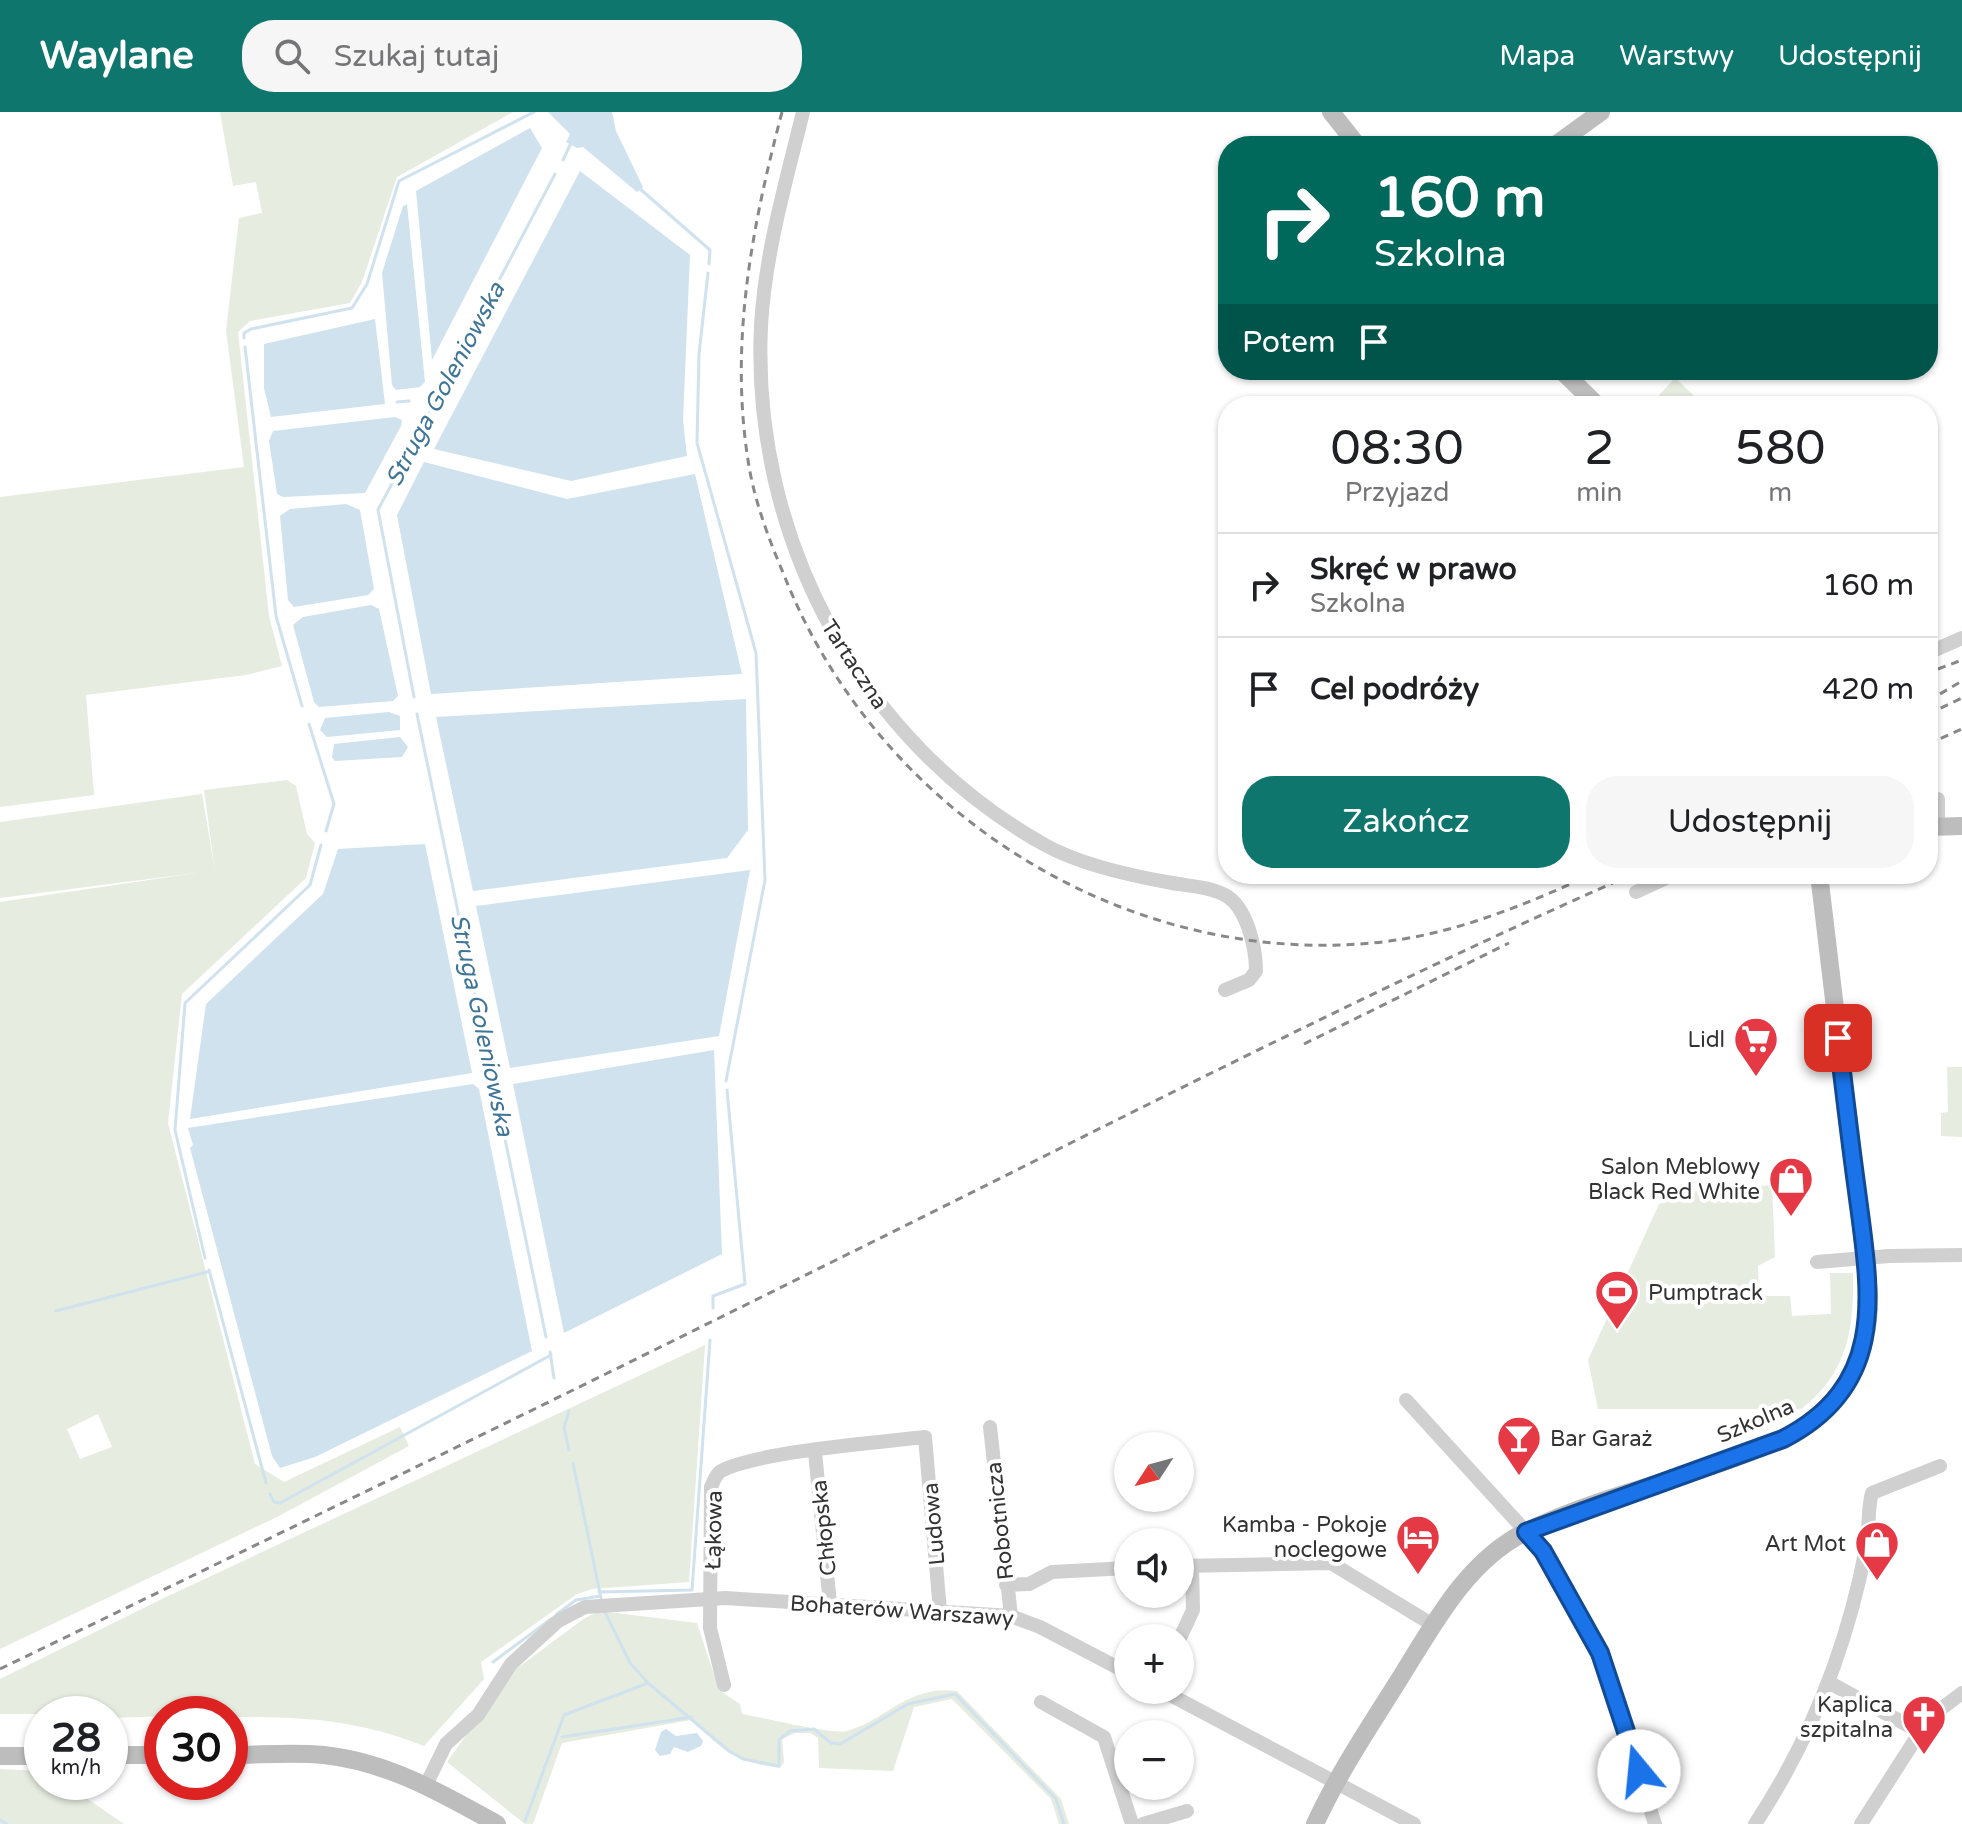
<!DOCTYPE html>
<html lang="pl">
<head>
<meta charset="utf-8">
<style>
  :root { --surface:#fff; --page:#f6f6f6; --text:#202124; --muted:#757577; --line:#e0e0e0; --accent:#0f766e }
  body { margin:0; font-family:"Varela Round",sans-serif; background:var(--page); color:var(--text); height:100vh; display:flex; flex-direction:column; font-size:30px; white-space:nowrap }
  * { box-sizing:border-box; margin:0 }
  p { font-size:26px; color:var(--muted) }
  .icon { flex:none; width:44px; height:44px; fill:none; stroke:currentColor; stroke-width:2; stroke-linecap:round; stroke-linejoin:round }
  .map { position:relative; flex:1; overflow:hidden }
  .details { position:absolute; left:1218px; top:284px; width:720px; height:488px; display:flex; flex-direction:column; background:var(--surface); border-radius:32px; box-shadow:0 2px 6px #0004 }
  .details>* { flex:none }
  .banner { position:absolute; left:1218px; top:24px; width:720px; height:244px; border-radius:32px; box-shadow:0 2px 6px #0004; background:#00695c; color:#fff; overflow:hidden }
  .needle { width:52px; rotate:234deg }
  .tools { position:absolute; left:1114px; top:1320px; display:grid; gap:16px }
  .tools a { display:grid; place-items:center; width:80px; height:80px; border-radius:50%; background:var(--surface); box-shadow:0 2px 6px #0004; font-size:40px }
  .speed { position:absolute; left:24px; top:1584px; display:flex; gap:16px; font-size:40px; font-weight:700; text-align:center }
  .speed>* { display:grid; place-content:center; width:104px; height:104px; border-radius:50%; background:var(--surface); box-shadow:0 2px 6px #0004; line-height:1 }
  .speed small { font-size:20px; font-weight:400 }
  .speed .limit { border:12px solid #d22; background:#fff; color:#111 }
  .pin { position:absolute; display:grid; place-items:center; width:68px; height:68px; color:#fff; margin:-34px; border-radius:16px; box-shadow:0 4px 12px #0006 }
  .me { position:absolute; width:88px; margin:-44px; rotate:343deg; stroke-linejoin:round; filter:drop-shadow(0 0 6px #0008) }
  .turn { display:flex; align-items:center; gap:28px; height:168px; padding:0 24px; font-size:36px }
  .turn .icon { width:104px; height:104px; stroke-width:2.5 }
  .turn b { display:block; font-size:56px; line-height:68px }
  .then { display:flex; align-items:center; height:76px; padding:0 24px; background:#0003; gap:16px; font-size:30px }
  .eta { display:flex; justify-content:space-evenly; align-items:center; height:136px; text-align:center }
  .eta b { font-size:48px; font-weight:600; line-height:56px }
  .action { display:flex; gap:16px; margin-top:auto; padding:16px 24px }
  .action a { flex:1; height:92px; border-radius:32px; background:var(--accent); color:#fff; font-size:32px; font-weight:600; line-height:92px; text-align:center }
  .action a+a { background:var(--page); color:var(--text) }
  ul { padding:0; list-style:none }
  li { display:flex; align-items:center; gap:24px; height:104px; padding:0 24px; border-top:2px solid var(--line) }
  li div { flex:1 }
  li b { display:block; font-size:30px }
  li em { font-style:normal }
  header { display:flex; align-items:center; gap:48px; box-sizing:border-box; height:112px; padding:0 40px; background:var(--accent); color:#fff }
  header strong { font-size:38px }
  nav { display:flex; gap:44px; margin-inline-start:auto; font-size:28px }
  .search { width:560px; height:72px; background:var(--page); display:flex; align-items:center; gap:20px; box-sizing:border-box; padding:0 28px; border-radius:32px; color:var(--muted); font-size:30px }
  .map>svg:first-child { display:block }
  .green { fill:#e6ecdf; fill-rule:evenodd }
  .water { fill:#cfe2ee }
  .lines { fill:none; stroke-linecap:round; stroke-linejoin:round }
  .stream { stroke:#cfe2ee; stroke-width:3 }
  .street { stroke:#d0d0d0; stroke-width:14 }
  .secondary { stroke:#bdbdbd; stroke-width:18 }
  .rail { stroke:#888; stroke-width:3; stroke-dasharray:8 6; stroke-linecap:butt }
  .route-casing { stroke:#114b97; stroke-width:20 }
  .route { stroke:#1a73e8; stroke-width:14 }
  .labels { text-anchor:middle; stroke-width:8; stroke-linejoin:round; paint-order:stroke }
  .street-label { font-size:22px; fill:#333; stroke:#fff }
  .poi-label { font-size:22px; fill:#333; stroke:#fff; text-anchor:end }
  .water-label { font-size:24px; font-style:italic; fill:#3f7597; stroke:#fff }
</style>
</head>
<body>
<header>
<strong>Waylane</strong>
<div class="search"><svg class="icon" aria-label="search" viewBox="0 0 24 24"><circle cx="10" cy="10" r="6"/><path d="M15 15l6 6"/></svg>Szukaj tutaj</div>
<nav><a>Mapa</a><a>Warstwy</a><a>Udostępnij</a></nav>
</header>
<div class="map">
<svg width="1962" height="1712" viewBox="0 0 1962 1712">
  <rect width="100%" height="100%" fill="#fff"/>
  <g class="green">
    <path d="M220,0H513L397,65L362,170L350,191L250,209L238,220L269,504L282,554L246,563L86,583L94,683L0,695V385L244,355L226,219L239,106L262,101L256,70L233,74Z"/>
    <path d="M1675,266L1705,294H1649Z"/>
    <path d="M287,668L296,674L307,722L315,731L306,766L182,882L168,1011L255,1352L284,1370L400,1315L409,1334L277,1405L0,1537V790L196,761L0,786V710L202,682L215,759L204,678ZM98,1302L112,1335L80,1347L67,1317Z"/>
    <path d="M1947,955H1962V1025L1941,1024V1001L1948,1000Z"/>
    <path d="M1772,1073L1775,1145L1758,1154L1759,1184H1790L1792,1204L1831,1202L1830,1161H1853C1854,1217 1848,1261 1801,1297H1598L1588,1248L1659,1092L1688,1080Z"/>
    <path d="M705,1233L689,1470L592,1477L577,1482L481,1550L484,1567L424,1634C355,1607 303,1605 230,1605V1602L110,1606V1602H0V1567L166,1485Z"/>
    <path d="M600,1499L697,1511L719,1578L740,1592L742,1602C761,1605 833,1623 847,1619C887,1608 907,1573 957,1579L1061,1687L1069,1712H1059L1051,1687L952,1587L914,1595L893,1659L819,1656L818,1626L810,1621H795L782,1627L784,1650L780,1656C736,1651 722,1637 691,1608L562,1631L533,1712H525L447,1650L512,1560L585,1506Z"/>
    <path d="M0,1657L42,1659V1670H63L124,1712H0Z"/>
  </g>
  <g class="water">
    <path d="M548,0H612L616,19L643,75L637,80L583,35L577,36L566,30L570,22Z"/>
    <path d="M530,16L542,36L432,248L416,79Z"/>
    <path d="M580,59L690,143L683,308L687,344L571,369L434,337Z"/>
    <path d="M407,92L425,270L420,275L396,278L392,273L382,161L403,94Z"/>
    <path d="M375,207L385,292L271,305L264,276V232Z"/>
    <path d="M395,305L402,308L401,314L365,381L283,385L277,382L269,329L273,319Z"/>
    <path d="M424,350L567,387L695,362L742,562L431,582L397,403Z"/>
    <path d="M346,392L360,398L374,477L368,483L294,495L288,488L280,404L290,397Z"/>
    <path d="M371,493L379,497L398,584L393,589L319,595L314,590L293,513L303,505Z"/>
    <path d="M746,587L748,718L727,746L473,779L436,605Z"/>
    <path d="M389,600L400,604V618L327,625L320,618L325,606Z"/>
    <path d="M400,625L408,635L402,645L335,649L332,645L334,632Z"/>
    <path d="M425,732L472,961L190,1007L206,892L323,782L338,737Z"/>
    <path d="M750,758L719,924L510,956L476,794Z"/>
    <path d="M714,938L722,1142L564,1221L513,972Z"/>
    <path d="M473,972L479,977L532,1239L315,1345L280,1356L272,1344L190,1036L193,1033L188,1016Z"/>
    <path d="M666,1617L676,1624L697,1621L703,1629L701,1634L688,1640L674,1635L670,1642L660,1644L655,1638L661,1620Z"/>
  </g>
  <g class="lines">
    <g class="stream">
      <path d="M563,48L571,31"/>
      <path d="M639,76L710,138L709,152"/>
      <path d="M708,161L699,242L697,331L756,541L765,768L726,969"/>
      <path d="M244,226V221L251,217L352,196L367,172L399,69L534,0"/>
      <path d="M245,235L276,504L302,594"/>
      <path d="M397,290L409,289"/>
      <path d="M414,585L378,398L555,62"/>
      <path d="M417,602L546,1225"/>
      <path d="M309,612L334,692L326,719"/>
      <path d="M205,1146L175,1018L185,891L310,773L321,733"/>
      <path d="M209,1158L266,1371"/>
      <path d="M713,1196V1184L745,1172L727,978"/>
      <path d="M56,1199L207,1160"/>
      <path d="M550,1240L554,1266"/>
      <path d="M569,1299L564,1315L569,1338"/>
      <path d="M573,1351L601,1486"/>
      <path d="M270,1382L274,1390L280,1391L551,1243"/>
      <path d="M599,1480L692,1478L710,1228"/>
      <path d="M604,1498L630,1551L648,1571L729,1639L743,1647L779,1654V1628L790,1619L814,1617L831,1631L840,1632L908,1592L955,1582L1056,1687L1064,1712"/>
      <path d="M557,1502L576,1488L600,1484"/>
      <path d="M493,1550L551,1507"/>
      <path d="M562,1625L692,1605"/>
      <path d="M0,1708L7,1712"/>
      <path d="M525,1709L564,1603L648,1571"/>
    </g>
    <g class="street">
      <path d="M803,0C786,70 765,141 761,214C751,425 860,630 1045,733C1081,753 1132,764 1172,771C1190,774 1210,775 1225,783C1247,795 1256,836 1256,859L1249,868L1225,878"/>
      <path d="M1928,541L1962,526"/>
      <path d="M1938,715V687"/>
      <path d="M1636,780L1675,762"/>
      <path d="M1817,1150L1889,1144L1962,1143"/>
      <path d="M1406,1288L1540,1435L1605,1555L1655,1712"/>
      <path d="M990,1315L1011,1504"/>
      <path d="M815,1340L830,1492"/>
      <path d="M1180,1454L1331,1451L1433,1513"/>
      <path d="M1006,1473L1029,1472L1052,1460L1128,1456"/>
      <path d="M1180,1526L1193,1498L1192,1454"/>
      <path d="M1830,1571L1920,1620"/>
      <path d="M724,1573L710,1516L711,1375C714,1369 715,1363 721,1359C755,1340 881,1330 925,1325L940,1499"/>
      <path d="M1161,1578L1414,1712"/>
      <path d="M1041,1590L1104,1625L1132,1712"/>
      <path d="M426,1673L446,1632L478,1603L511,1552L558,1509L585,1495L725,1486L1011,1504L1040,1515L1128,1561"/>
      <path d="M1143,1712L1187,1699"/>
      <path d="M1755,1712C1811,1627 1847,1536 1866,1436C1870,1418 1867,1398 1872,1381L1940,1354"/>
      <path d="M1861,1712L1929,1606L1962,1581"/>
    </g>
    <g class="secondary">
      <path d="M1331,0L1358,34"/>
      <path d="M1554,34L1601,0"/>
      <path d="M1561,258L1598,294"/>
      <path d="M1928,715L1962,714"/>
      <path d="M110,1643H162"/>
      <path d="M230,1643C261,1643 293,1640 324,1643C388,1650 441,1681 497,1712"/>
      <path d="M0,1644H42"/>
      <path d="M1315,1712C1338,1662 1368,1617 1397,1571C1432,1516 1464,1451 1525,1420C1610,1378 1707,1364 1792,1322C1844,1291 1871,1241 1869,1181L1819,762"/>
    </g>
    <g class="rail">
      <path d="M782,0C751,118 728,238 750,360C757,396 770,430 784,463C876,697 1120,854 1372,831C1451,824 1522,794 1593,762"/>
      <path d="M1938,557L1962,548"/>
      <path d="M1928,589L1962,569"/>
      <path d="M1928,602L1962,586"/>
      <path d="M1928,632L1962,617"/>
      <path d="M1304,932L1509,831"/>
      <path d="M0,1557C279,1422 559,1286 836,1148C1101,1017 1363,881 1633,762"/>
    </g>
  </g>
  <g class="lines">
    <g class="route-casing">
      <path id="route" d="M1639,1659L1600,1541L1543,1439L1526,1420L1783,1327C1890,1272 1870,1179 1857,1079C1850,1028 1844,977 1838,926"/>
    </g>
    <use href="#route" class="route"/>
  </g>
  <defs>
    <g id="supermarket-pin" transform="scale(2.3)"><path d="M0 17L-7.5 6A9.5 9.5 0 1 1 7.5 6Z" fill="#e63946" stroke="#fff"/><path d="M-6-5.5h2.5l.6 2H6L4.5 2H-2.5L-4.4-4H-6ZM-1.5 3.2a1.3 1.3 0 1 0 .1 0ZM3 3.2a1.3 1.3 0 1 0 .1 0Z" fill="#fff"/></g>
    <g id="shop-pin" transform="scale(2.3)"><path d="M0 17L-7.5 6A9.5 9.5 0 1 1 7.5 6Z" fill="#e63946" stroke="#fff"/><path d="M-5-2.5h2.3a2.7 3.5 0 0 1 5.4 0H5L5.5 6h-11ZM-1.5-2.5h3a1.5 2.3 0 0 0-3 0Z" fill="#fff"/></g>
    <g id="stadium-pin" transform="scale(2.3)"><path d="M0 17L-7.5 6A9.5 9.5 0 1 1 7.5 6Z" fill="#e63946" stroke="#fff"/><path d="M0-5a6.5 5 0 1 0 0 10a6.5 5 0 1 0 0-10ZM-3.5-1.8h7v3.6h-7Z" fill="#fff"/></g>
    <g id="bar-pin" transform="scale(2.3)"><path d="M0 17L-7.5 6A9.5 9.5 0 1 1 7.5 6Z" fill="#e63946" stroke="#fff"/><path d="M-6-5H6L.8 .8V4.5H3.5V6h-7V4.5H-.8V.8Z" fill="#fff"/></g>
    <g id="hotel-pin" transform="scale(2.3)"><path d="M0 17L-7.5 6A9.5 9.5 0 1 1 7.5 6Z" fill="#e63946" stroke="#fff"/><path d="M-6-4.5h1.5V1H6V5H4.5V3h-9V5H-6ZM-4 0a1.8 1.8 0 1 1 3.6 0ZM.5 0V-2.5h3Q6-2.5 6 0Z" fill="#fff"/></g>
    <g id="church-pin" transform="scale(2.3)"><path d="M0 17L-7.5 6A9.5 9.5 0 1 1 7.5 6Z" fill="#e63946" stroke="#fff"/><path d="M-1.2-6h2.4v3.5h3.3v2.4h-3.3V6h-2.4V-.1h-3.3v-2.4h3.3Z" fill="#fff"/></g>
  </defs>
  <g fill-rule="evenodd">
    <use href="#supermarket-pin" x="1756" y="927"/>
    <use href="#shop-pin" x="1791" y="1067"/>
    <use href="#stadium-pin" x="1617" y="1180"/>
    <use href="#bar-pin" x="1519" y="1326"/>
    <use href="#hotel-pin" x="1418" y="1425"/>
    <use href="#shop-pin" x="1877" y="1431"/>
    <use href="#church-pin" x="1924" y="1605"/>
  </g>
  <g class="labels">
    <g class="street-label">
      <text transform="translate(855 552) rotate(57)" y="8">Tartaczna</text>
      <text transform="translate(1755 1308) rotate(-23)" y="8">Szkolna</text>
      <text transform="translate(999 1409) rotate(-96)" y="8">Robotnicza</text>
      <text transform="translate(933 1412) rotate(-95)" y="8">Ludowa</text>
      <text transform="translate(823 1416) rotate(-96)" y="8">Chłopska</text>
      <text transform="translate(713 1418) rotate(-89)" y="8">Łąkowa</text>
      <text transform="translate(902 1498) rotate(4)" y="8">Bohaterów Warszawy</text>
    </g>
    <g class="poi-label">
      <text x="1725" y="935">Lidl</text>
      <text x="1760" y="1062">Salon Meblowy<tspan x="1760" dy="25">Black Red White</tspan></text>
      <text x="1648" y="1188" text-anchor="start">Pumptrack</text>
      <text x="1550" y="1334" text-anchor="start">Bar Garaż</text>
      <text x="1387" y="1420">Kamba - Pokoje<tspan x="1387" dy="25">noclegowe</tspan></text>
      <text x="1846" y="1439">Art Mot</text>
      <text x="1893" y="1600">Kaplica<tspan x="1893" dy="25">szpitalna</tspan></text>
    </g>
    <g class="water-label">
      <text transform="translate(445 272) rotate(-62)" y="8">Struga Goleniowska</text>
      <text transform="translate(482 913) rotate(78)" y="8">Struga Goleniowska</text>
    </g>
  </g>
</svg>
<div class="tools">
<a><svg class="needle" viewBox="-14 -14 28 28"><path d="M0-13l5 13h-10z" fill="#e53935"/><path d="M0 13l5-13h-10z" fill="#757577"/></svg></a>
<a><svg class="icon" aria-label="sound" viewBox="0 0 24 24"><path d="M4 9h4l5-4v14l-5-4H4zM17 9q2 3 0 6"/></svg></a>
<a>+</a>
<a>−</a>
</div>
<div class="speed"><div>28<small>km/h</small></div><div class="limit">30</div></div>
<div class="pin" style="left:1838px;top:926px;background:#d93025"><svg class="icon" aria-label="arrive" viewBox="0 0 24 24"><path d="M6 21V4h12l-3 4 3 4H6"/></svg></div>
<svg class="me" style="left:1639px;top:1659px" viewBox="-20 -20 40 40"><circle r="19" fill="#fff"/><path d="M0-13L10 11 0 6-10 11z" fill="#1a73e8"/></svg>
<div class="banner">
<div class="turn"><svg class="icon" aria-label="right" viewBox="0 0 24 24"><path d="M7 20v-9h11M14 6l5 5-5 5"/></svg><div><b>160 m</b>Szkolna</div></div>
<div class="then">Potem<svg class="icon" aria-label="arrive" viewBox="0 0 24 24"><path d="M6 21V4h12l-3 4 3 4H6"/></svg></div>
</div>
<section class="details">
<div class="eta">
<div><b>08:30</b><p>Przyjazd</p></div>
<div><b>2</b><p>min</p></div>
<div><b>580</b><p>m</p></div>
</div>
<ul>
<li><svg class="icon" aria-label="right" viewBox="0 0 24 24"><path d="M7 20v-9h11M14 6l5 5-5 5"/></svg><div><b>Skręć w prawo</b><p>Szkolna</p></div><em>160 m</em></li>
<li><svg class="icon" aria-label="arrive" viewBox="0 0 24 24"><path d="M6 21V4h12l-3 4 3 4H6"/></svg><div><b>Cel podróży</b></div><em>420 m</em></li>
</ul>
<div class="action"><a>Zakończ</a><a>Udostępnij</a></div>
</section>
</div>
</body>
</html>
